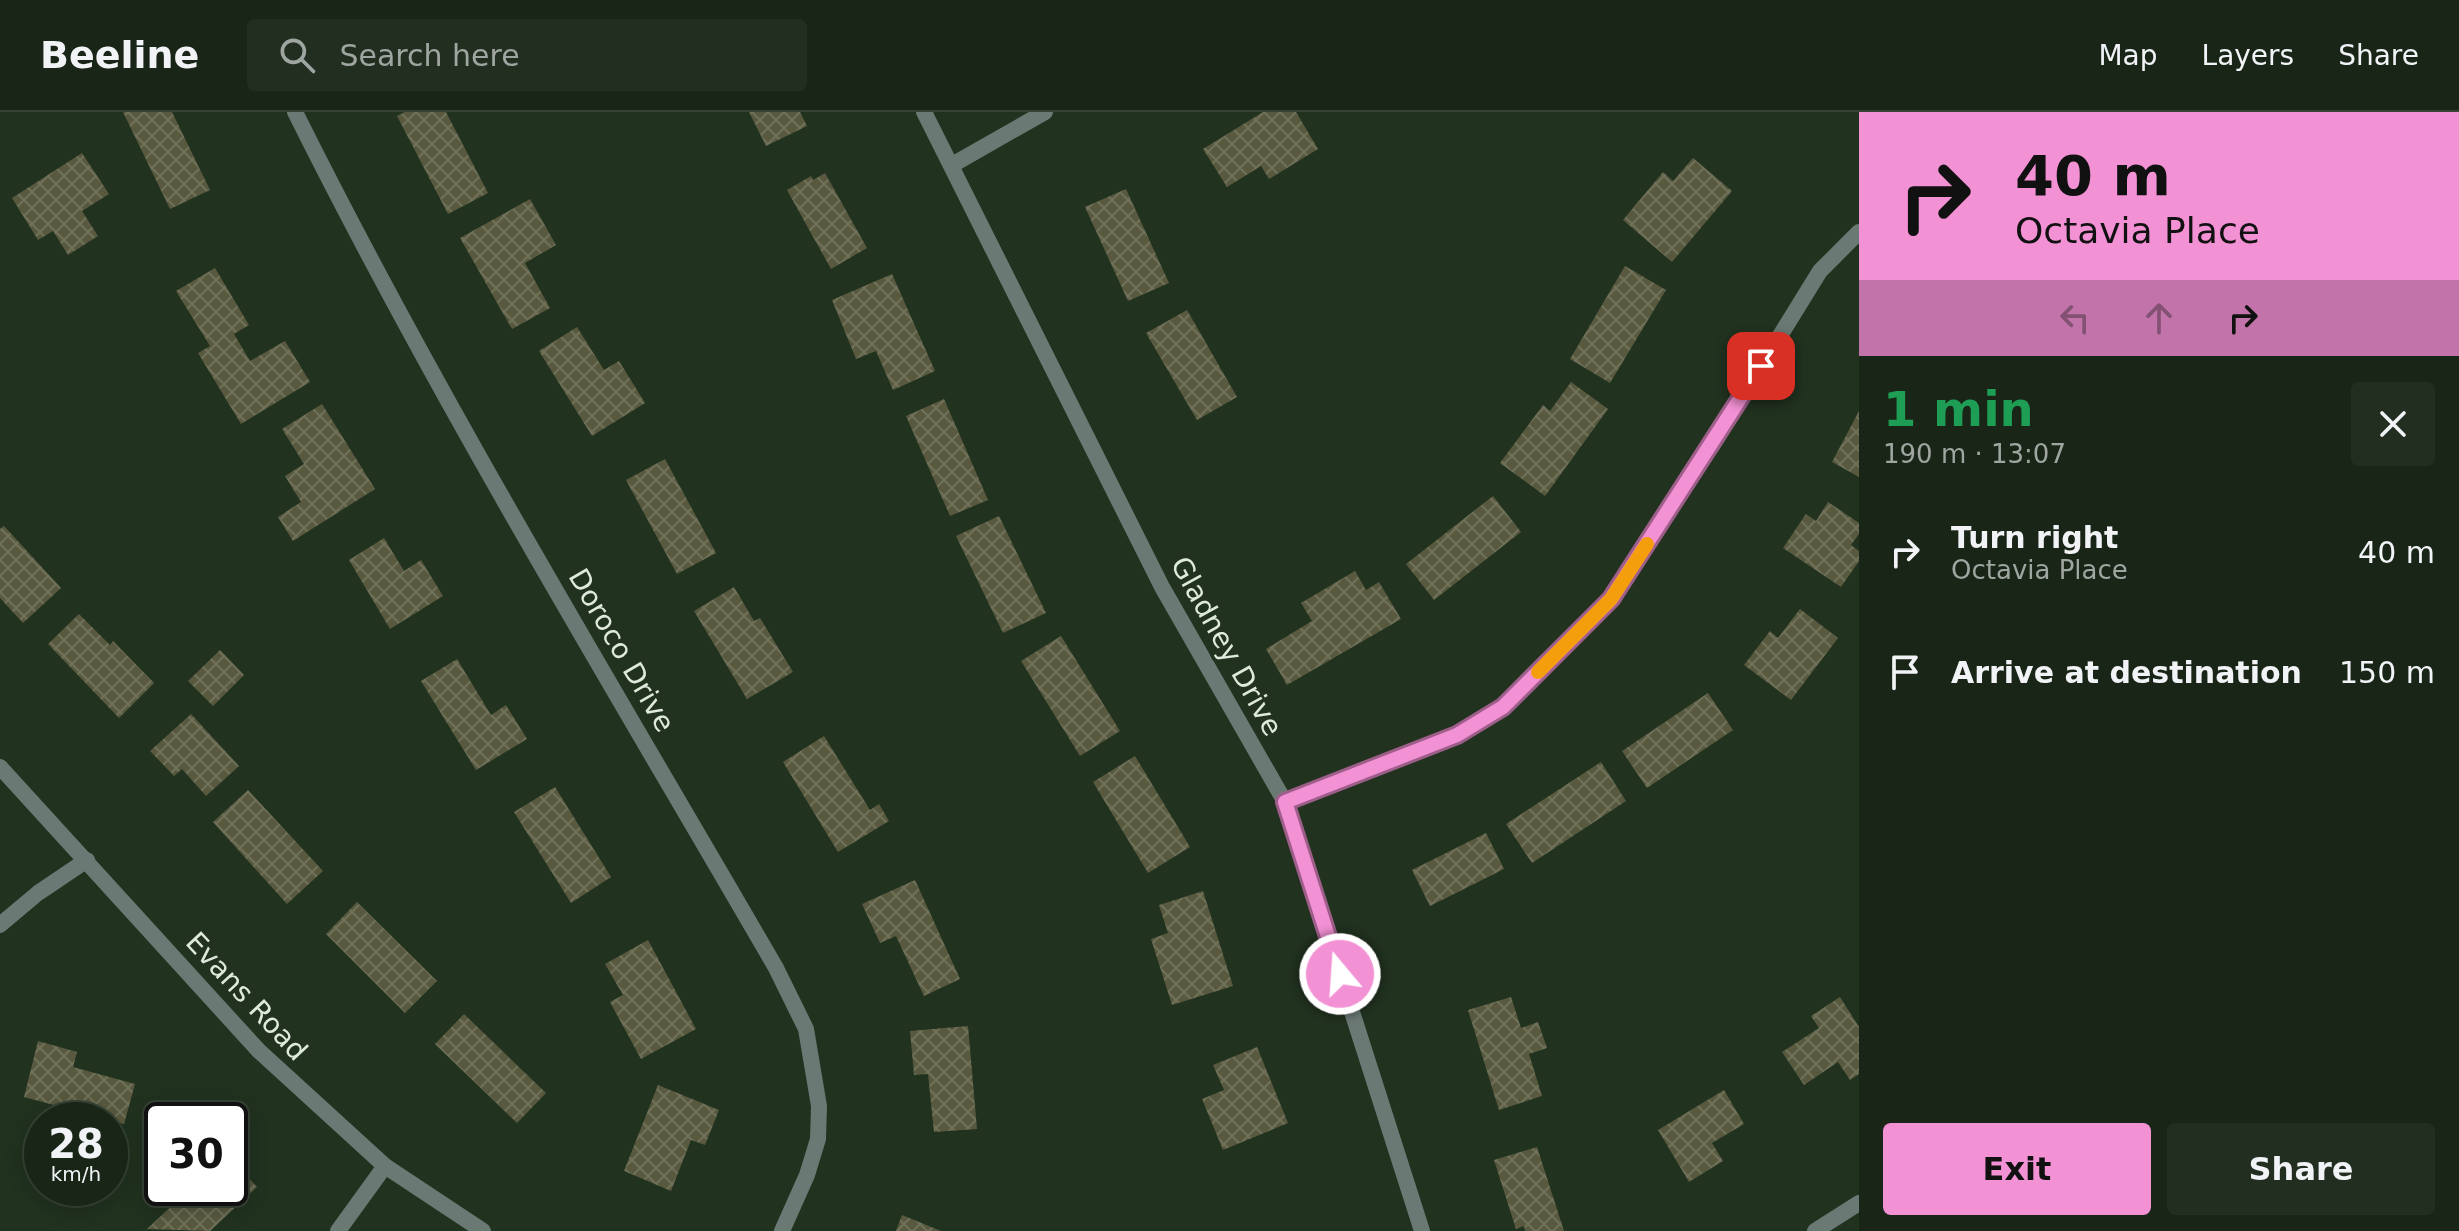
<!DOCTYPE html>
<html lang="en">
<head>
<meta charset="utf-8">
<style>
  :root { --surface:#192617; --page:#222e20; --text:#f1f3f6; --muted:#9fa5a1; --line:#374336; --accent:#f391d5 }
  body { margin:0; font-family:"DejaVu Sans",sans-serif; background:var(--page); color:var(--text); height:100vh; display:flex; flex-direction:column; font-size:30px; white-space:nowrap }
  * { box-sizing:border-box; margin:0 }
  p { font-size:26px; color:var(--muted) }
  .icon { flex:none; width:44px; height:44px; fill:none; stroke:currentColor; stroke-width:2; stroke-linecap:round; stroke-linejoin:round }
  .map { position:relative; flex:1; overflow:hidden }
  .drawer { display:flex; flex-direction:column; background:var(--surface); width:600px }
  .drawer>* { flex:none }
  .guide { background:#f391d5; color:#111; overflow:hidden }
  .speed { position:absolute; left:24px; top:990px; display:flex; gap:16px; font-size:40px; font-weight:700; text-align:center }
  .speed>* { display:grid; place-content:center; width:104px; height:104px; border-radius:50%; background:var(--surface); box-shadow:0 4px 20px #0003,0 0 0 2px var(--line); line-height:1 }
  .speed small { font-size:20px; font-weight:400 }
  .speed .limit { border:4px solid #111; border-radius:12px; background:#fff; color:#111 }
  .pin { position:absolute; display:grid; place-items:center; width:68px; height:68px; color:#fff; margin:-34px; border-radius:16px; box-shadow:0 4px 12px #0006 }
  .me { position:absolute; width:88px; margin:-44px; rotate:342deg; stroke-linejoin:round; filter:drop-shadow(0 0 6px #0008) }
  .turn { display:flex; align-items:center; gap:28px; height:168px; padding:0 24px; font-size:36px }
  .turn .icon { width:104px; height:104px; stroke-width:2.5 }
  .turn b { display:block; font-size:56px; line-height:68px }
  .lanes { display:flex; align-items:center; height:76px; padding:0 24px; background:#0003; justify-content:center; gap:40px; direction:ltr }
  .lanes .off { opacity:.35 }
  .round { display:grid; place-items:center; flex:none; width:84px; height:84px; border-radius:8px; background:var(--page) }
  .summary { display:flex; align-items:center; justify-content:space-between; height:136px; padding:0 24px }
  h1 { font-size:48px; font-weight:700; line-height:60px; color:#1e9e55 }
  .action { display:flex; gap:16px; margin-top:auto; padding:16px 24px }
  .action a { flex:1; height:92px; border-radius:8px; background:var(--accent); color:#111; font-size:32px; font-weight:700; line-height:92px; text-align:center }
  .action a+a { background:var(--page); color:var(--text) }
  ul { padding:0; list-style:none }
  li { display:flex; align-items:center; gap:24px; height:120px; padding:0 24px }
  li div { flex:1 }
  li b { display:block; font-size:30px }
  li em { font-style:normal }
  header { display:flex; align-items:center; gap:48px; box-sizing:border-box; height:112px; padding:0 40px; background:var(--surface); border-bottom:2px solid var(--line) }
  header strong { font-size:38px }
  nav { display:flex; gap:44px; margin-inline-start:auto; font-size:28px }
  .search { width:560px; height:72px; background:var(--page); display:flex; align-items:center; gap:20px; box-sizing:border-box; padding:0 28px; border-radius:8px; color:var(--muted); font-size:30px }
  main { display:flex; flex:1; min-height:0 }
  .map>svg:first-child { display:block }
  .building { fill:url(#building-cross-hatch) }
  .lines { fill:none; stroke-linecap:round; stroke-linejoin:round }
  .minor { stroke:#6b7975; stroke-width:16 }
  .tertiary { stroke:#6b7975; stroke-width:16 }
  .route-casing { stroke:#9e5e8a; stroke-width:20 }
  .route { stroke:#f391d5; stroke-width:14 }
  .slow { stroke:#f59e0b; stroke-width:14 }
  .labels { text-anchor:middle; stroke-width:7; stroke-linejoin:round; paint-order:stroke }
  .street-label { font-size:28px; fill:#dfeadd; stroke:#21321f }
</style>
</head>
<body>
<header>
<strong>Beeline</strong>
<div class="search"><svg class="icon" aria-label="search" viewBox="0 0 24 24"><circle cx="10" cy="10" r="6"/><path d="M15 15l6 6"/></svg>Search here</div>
<nav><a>Map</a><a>Layers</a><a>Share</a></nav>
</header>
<main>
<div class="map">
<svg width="1859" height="1119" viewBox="0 0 1859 1119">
  <defs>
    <pattern id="building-cross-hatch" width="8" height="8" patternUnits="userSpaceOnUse" patternTransform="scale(2)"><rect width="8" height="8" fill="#58593e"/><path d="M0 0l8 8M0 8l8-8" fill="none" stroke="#707159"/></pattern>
  </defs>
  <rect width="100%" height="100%" fill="#21321f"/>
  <g class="building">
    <path d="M123,0H172L210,78L170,97Z"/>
    <path d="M405,0H446L488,81L448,102L397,4Z"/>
    <path d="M749,0H800L807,14L766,34Z"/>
    <path d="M1263,0H1296L1318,37L1269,67L1261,54L1227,75L1203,37Z"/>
    <path d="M82,41L109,82L82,99L98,124L68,143L53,119L38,128L12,86Z"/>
    <path d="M1693,46L1732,79L1672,150L1623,108L1663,60L1673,69Z"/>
    <path d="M825,61L867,136L831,157L787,78L811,64L813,68Z"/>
    <path d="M1126,77L1169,171L1128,189L1085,95Z"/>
    <path d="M530,87L556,133L525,151L550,196L512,217L460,126Z"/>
    <path d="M1625,154L1666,178L1610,271L1570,247Z"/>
    <path d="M215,156L249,213L234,222L250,249L285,229L310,270L241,312L198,241L210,234L176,179Z"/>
    <path d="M892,162L935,259L893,278L876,239L856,247L832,188Z"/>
    <path d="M1187,198L1237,285L1197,308L1146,221Z"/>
    <path d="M577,215L604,258L619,249L645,291L592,324L539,239Z"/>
    <path d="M1571,270L1608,297L1545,384L1500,351L1543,293L1550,299Z"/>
    <path d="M944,287L988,388L950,404L906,304Z"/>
    <path d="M322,292L375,377L293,429L278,405L301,390L285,364L304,352L282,317Z"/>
    <path d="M1859,299V365L1832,350Z"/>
    <path d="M665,347L716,441L677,462L626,368Z"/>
    <path d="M1493,384L1521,420L1434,488L1406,452Z"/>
    <path d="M1828,390L1859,411V422L1851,433L1859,439V449L1841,475L1783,436L1806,402L1816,409Z"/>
    <path d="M999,404L1046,501L1003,521L956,424Z"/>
    <path d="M4,414L61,476L23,511L0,486V417Z"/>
    <path d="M384,426L404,459L421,448L443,484L390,517L349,448Z"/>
    <path d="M1355,459L1366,478L1379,470L1401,507L1287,573L1266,537L1312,509L1301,491Z"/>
    <path d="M734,475L754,509L760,506L793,560L747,587L694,499Z"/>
    <path d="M1800,497L1838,526L1791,588L1744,553L1770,519L1778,526Z"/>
    <path d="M79,502L110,533L113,529L154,571L119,606L48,532Z"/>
    <path d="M1061,524L1120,619L1080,644L1021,549Z"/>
    <path d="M220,538L244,563L213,594L188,569Z"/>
    <path d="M457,547L491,603L506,593L527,627L476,658L421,569Z"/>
    <path d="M1708,581L1733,618L1647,676L1622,639Z"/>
    <path d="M191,602L239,654L206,684L182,657L174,664L150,639Z"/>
    <path d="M824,624L870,698L879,692L889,709L838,740L783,650Z"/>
    <path d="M1135,644L1190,735L1148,761L1093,670Z"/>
    <path d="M1601,650L1626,689L1532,751L1506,712Z"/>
    <path d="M555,675L611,765L571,791L514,700Z"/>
    <path d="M248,678L323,759L287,792L213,710Z"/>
    <path d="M1486,721L1504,757L1430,794L1412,758Z"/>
    <path d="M915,768L960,867L924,884L896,824L880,831L862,792Z"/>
    <path d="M1203,779L1233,874L1172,893L1151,827L1168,821L1159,793Z"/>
    <path d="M357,790L437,869L405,901L326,822Z"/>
    <path d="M648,828L696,917L641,947L610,890L623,883L605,852Z"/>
    <path d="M1511,885L1521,916L1538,910L1547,936L1529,942L1542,984L1499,998L1468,898Z"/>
    <path d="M1840,885L1859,915V962L1850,968L1838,950L1804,973L1782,940L1819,916L1811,904Z"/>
    <path d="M464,902L546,981L517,1011L435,932Z"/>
    <path d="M968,914L977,1017L934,1020L928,962L914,963L910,919Z"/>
    <path d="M38,929L77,940L73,955L135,972L124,1012L24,985Z"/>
    <path d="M1257,935L1288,1011L1223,1038L1202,987L1224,978L1213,953Z"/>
    <path d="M658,973L719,998L705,1033L691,1028L671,1079L624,1059Z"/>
    <path d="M1724,978L1744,1012L1712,1031L1723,1049L1689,1070L1658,1018Z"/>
    <path d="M1537,1035L1564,1119H1525L1524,1114L1516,1117L1494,1048Z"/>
    <path d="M230,1046L257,1075L210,1119L147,1117L191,1076H230Z"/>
    <path d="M902,1103L941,1119H896Z"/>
  </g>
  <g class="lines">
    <g class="minor">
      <path d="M295,0C441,293 612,573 776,856L806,917L819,994L818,1027L807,1063L782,1119"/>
      <path d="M924,0L1162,475L1285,690L1422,1119"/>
      <path d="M952,53L1045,0"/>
      <path d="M1285,690L1457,623L1503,595L1611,487L1717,326L1820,159L1859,120"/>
      <path d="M0,813L38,781L87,748"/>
      <path d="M338,1119L385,1054"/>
    </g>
    <g class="tertiary">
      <path d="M0,655L259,939L385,1054L483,1119"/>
      <path d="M1815,1119L1859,1091"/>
    </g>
  </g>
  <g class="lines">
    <g class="route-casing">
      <path id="route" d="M1340,862L1285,690L1457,623L1503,595L1611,487L1761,254"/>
    </g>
    <use href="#route" class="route"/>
    <path class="slow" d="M1538,560L1611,487L1647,432"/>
  </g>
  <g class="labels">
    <g class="street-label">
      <text transform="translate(1227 534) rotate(61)" y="10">Gladney Drive</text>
      <text transform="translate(622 538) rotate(60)" y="10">Doroco Drive</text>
      <text transform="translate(247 884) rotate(47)" y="10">Evans Road</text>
    </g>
  </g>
</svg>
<div class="speed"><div>28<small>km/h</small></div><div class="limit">30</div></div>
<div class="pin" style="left:1761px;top:254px;background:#d93025"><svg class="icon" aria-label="arrive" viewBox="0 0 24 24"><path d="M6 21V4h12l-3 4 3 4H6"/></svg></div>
<svg class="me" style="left:1340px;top:862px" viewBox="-20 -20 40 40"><circle r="17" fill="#f391d5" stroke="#fff" stroke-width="3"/><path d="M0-11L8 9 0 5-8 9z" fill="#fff"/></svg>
</div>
<section class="drawer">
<div class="guide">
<div class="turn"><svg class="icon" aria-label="right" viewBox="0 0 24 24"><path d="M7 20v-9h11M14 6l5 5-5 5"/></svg><div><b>40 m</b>Octavia Place</div></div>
<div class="lanes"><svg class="icon off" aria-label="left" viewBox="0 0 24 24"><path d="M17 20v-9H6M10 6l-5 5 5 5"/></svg><svg class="icon off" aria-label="ahead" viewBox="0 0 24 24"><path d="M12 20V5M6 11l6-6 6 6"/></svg><svg class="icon" aria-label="right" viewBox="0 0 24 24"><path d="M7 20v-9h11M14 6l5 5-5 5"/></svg></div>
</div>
<div class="summary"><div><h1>1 min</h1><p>190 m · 13:07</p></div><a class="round"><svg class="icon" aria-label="close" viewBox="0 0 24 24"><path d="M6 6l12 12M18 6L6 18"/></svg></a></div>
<ul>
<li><svg class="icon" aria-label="right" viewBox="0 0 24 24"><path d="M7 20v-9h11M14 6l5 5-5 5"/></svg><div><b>Turn right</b><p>Octavia Place</p></div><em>40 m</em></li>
<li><svg class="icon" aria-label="arrive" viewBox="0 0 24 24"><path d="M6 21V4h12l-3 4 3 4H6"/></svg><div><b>Arrive at destination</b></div><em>150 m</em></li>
</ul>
<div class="action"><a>Exit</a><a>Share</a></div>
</section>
</main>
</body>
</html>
